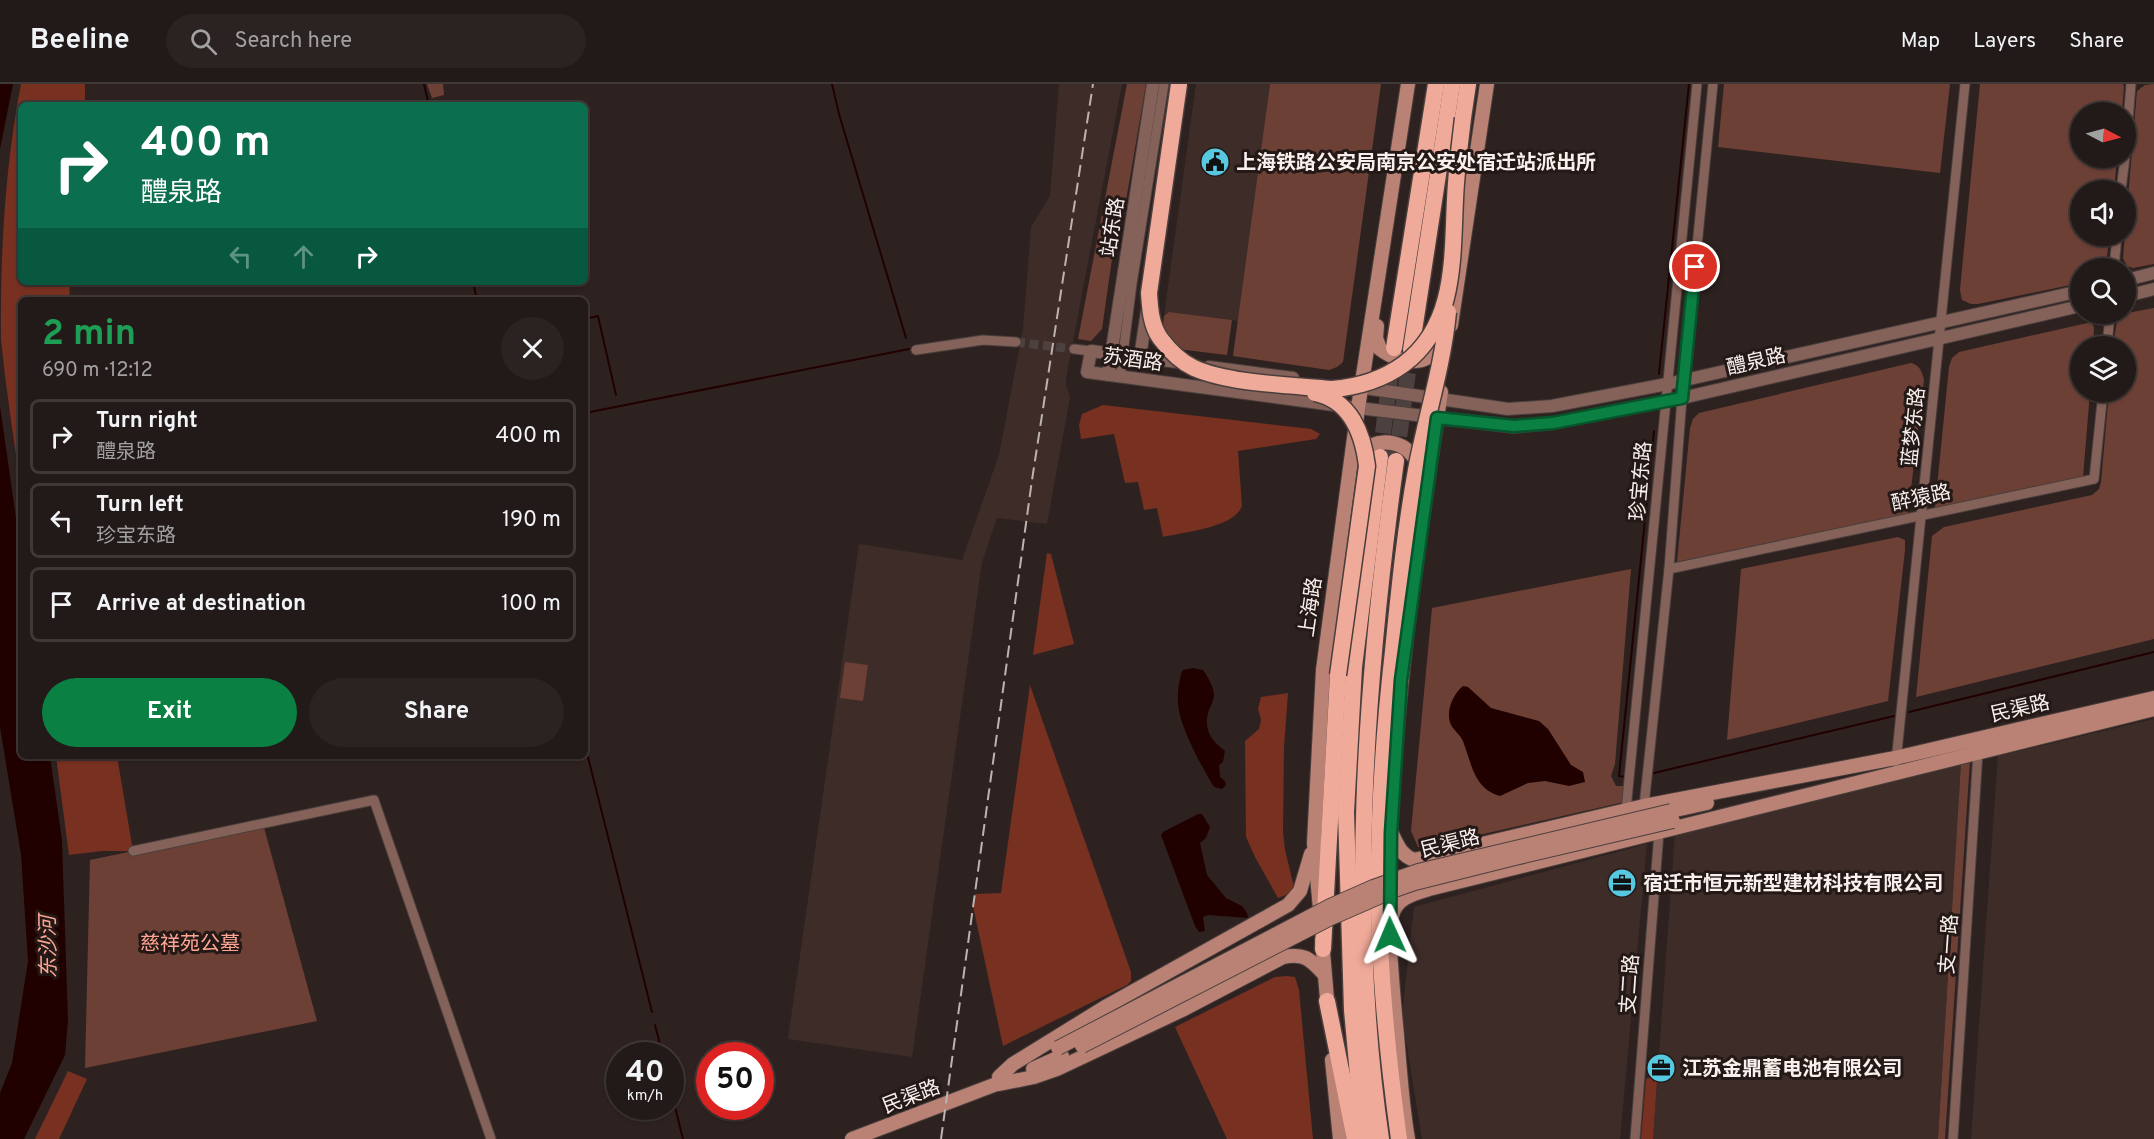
<!DOCTYPE html>
<html lang="en">
<head>
<meta charset="utf-8">
<style>
  :root { --surface:#221a18; --page:#2a2321; --text:#f1f3f6; --muted:#a2a1a2; --line:#3f3837; --accent:#0b8043 }
  body { margin:0; font-family:Overpass,"Noto Sans SC",sans-serif; background:var(--page); color:var(--text); height:100vh; display:flex; flex-direction:column; font-size:22px; white-space:nowrap }
  * { box-sizing:border-box; margin:0 }
  p { font-size:20px; color:var(--muted) }
  .icon { flex:none; width:33px; height:33px; fill:none; stroke:currentColor; stroke-width:2; stroke-linecap:round; stroke-linejoin:round }
  .map { position:relative; flex:1; overflow:hidden }
  .panel { position:absolute; left:18px; top:213px; width:570px; height:462px; display:flex; flex-direction:column; background:var(--surface); border-radius:9px; box-shadow:0 2px 4px #0004,0 0 0 2px var(--line) }
  .panel>* { flex:none }
  .top-card { position:absolute; left:18px; top:18px; width:570px; height:183px; border-radius:9px; box-shadow:0 2px 4px #0004,0 0 0 2px var(--line); background:#0b6e4f; color:#fff; overflow:hidden }
  .needle { width:39px; rotate:96deg }
  .tools { position:absolute; left:2070px; top:18px; display:grid; gap:12px }
  .tools a { display:grid; place-items:center; width:66px; height:66px; border-radius:50%; background:var(--surface); box-shadow:0 2px 4px #0004,0 0 0 2px var(--line); font-size:30px }
  .speed { position:absolute; left:606px; top:958px; display:flex; gap:12px; font-size:30px; font-weight:700; text-align:center }
  .speed>* { display:grid; place-content:center; width:78px; height:78px; border-radius:50%; background:var(--surface); box-shadow:0 2px 4px #0004,0 0 0 2px var(--line); line-height:1 }
  .speed small { font-size:15px; font-weight:400 }
  .speed .limit { border:9px solid #d22; background:#fff; color:#111 }
  .pin { position:absolute; display:grid; place-items:center; width:51px; height:51px; color:#fff; margin:-26px; border:3px solid #fff; border-radius:50%; box-shadow:0 2px 6px #0007 }
  .me { position:absolute; width:66px; margin:-33px; rotate:359deg; stroke-linejoin:round; filter:drop-shadow(0 0 4px #0008) }
  .turn { display:flex; align-items:center; gap:21px; height:126px; padding:0 24px; font-size:27px }
  .turn .icon { width:78px; height:78px; stroke-width:2.5 }
  .turn b { display:block; font-size:42px; line-height:51px }
  .lanes { display:flex; align-items:center; height:57px; padding:0 24px; background:#0003; justify-content:center; gap:30px; direction:ltr }
  .lanes .off { opacity:.35 }
  .round { display:grid; place-items:center; flex:none; width:63px; height:63px; border-radius:32px; background:var(--page) }
  .headline { display:flex; align-items:center; justify-content:space-between; height:102px; padding:0 24px }
  h1 { font-size:36px; font-weight:700; line-height:45px; color:#1e9e55 }
  .button { display:flex; gap:12px; margin-top:auto; padding:12px 24px }
  .button a { flex:1; height:69px; border-radius:36px; background:var(--accent); color:#fff; font-size:24px; font-weight:700; line-height:69px; text-align:center }
  .button a+a { background:var(--page); color:var(--text) }
  ul { padding:0; list-style:none }
  li { display:flex; align-items:center; gap:18px; height:75px; margin:0 12px 9px; padding:0 12px; border:3px solid var(--line); border-radius:9px }
  li div { flex:1 }
  li b { display:block; font-size:22px }
  li em { font-style:normal }
  header { display:flex; align-items:center; gap:36px; box-sizing:border-box; height:84px; padding:0 30px; background:var(--surface); border-bottom:2px solid var(--line) }
  header strong { font-size:28px }
  nav { display:flex; gap:33px; margin-inline-start:auto; font-size:21px }
  .search { width:420px; height:54px; background:var(--page); display:flex; align-items:center; gap:15px; box-sizing:border-box; padding:0 21px; border-radius:33px; color:var(--muted); font-size:22px }
  .map>svg:first-child { display:block }
  .built { fill:#3e2c28 }
  .green { fill:#6d4036 }
  .forest { fill:#783021 }
  .water { fill:#210000 }
  .lines { fill:none; stroke-linecap:round; stroke-linejoin:round }
  .stream { stroke:#210000; stroke-width:2 }
  .minor-tunnel { stroke:#4c413f; stroke-width:9; stroke-dasharray:9 4.5; stroke-linecap:butt }
  .trunk-tunnel { stroke:#4c413f; stroke-width:16; stroke-dasharray:16 8; stroke-linecap:butt }
  .minor-casing { stroke:#4a3f3d; stroke-width:11 }
  .tertiary-casing { stroke:#4a3f3d; stroke-width:14 }
  .secondary-casing { stroke:#4a3f3d; stroke-width:16 }
  .trunk-casing { stroke:#4a3f3d; stroke-width:19 }
  .minor { stroke:#846159; stroke-width:9 }
  .tertiary { stroke:#846159; stroke-width:12 }
  .secondary { stroke:#b98275; stroke-width:14 }
  .trunk { stroke:#f0aa9a; stroke-width:16 }
  .rail { stroke:#bdb3b1; stroke-width:2; stroke-dasharray:12 6; stroke-linecap:butt }
  .secondary-bridge-casing { stroke:#4a3f3d; stroke-width:16; stroke-linecap:butt }
  .trunk-bridge-casing { stroke:#4a3f3d; stroke-width:19; stroke-linecap:butt }
  .secondary-bridge { stroke:#b98275; stroke-width:14 }
  .trunk-bridge { stroke:#f0aa9a; stroke-width:16 }
  .route-casing { stroke:#07532c; stroke-width:15 }
  .route { stroke:#0b8043; stroke-width:10 }
  .labels { text-anchor:middle; stroke-width:6; stroke-linejoin:round; paint-order:stroke }
  .poi-label { font-size:20px; font-weight:bold; fill:#f9f0ee; stroke:#241916; text-anchor:start }
  .street-label { font-size:20px; fill:#f9f0ee; stroke:#241916 }
  .park-label { font-size:20px; fill:#fea693; stroke:#241916 }
  .water-label { font-size:21px; font-style:italic; fill:#ffa794; stroke:#241916 }
</style>
</head>
<body>
<header>
<strong>Beeline</strong>
<div class="search"><svg class="icon" aria-label="search" viewBox="0 0 24 24"><circle cx="10" cy="10" r="6"/><path d="M15 15l6 6"/></svg>Search here</div>
<nav><a>Map</a><a>Layers</a><a>Share</a></nav>
</header>
<div class="map">
<svg width="2154" height="1055" viewBox="0 0 2154 1055">
  <rect width="100%" height="100%" fill="#2e2220"/>
  <g class="built">
    <path d="M1059,0H1122L1066,294V301L1070,313L1047,440L997,434L982,478L912,973L788,955L859,460L962,476L999,371L1023,245L1031,143L1050,112Z"/>
    <path d="M1196,0H1270L1238,237L1169,228L1164,232Z"/>
    <path d="M2154,635V1055H1971L1998,672Z"/>
    <path d="M1961,679L1938,1055H1653L1675,749Z"/>
    <path d="M1647,760L1620,1055H1422L1402,931L1414,823Z"/>
  </g>
  <g class="green">
    <path d="M427,0H443L444,11L432,14Z"/>
    <path d="M1127,0H1146L1123,134L1113,168L1102,245L1091,257L1078,255Z"/>
    <path d="M1270,0H1381L1343,278L1337,283L1329,286L1233,272Z"/>
    <path d="M1724,0H1950L1940,89L1718,63Z"/>
    <path d="M1980,0H2123L2124,3L2122,28H2080V74H2117L2114,106H2080V152H2110L2105,184H2080V199L1978,220H1971L1962,216L1960,206Z"/>
    <path d="M2154,0V180L2133,184L2127,182L2123,174L2137,7L2145,1Z"/>
    <path d="M2154,224V555L1916,613L1932,452L1944,443L2092,411L2099,405L2101,398L2109,308H2126V262H2113L2117,237L2127,229Z"/>
    <path d="M1169,228L1232,236L1227,271L1161,263L1164,232Z"/>
    <path d="M2092,238L2094,244L2093,262H2080V308H2090L2083,393L1941,423H1935L1949,283L1952,274L1959,268Z"/>
    <path d="M1911,279C1920,281 1922,288 1924,296L1908,430L1677,478L1690,344L1693,335L1699,329Z"/>
    <path d="M1898,453L1905,456V466L1888,617L1727,656L1741,485Z"/>
    <path d="M1631,485L1615,680L1611,692L1616,702H1624V718L1422,764L1418,763L1411,747L1432,524Z"/>
    <path d="M845,578L868,581L863,617L840,614Z"/>
    <path d="M1970,676L1945,1055H1938L1961,679Z"/>
    <path d="M263,740L317,937L85,984L90,776Z"/>
  </g>
  <g class="forest">
    <path d="M21,0H85V21H21V198H70L69,216H21V406C14,356 6,306 1,256C0,173 5,81 21,0Z"/>
    <path d="M1103,321L1311,345L1320,350L1316,355L1238,367L1242,422C1234,444 1183,448 1163,453L1157,424L1144,426L1138,398L1125,399L1114,350L1081,355L1079,341L1082,330Z"/>
    <path d="M1047,469L1051,470L1074,560L1033,571Z"/>
    <path d="M1030,601L1131,888V897L1127,901L1003,962L973,822L975,810L1001,809Z"/>
    <path d="M1288,609L1284,663L1283,748L1285,766L1294,803L1286,811L1278,814L1255,773L1246,753L1245,657L1259,645L1261,636L1258,625L1261,613Z"/>
    <path d="M56,672H117L133,767H102L69,771Z"/>
    <path d="M1287,892L1295,893L1299,906L1313,1055H1227L1175,943L1275,893Z"/>
    <path d="M1658,983L1653,1055H1641L1646,995L1652,992V985Z"/>
    <path d="M68,987L87,995L59,1055H35Z"/>
  </g>
  <g class="water">
    <path d="M0,0H13L0,65Z"/>
    <path d="M0,322L21,469V672H50L62,756L68,937L65,971L24,1055H0V1009L12,979L28,877L21,771L0,643Z"/>
    <path d="M1193,584L1203,586C1208,593 1214,603 1214,612C1213,617 1211,622 1209,626C1203,644 1210,656 1225,667L1223,678L1219,681L1220,693L1225,697L1226,701L1222,705L1214,703C1202,683 1179,642 1178,619C1177,610 1179,599 1181,590L1183,586Z"/>
    <path d="M1463,602L1468,603L1491,624L1539,637L1548,645L1571,681L1583,688L1585,698L1569,702L1545,697L1528,699L1500,712C1475,705 1472,682 1464,660C1462,652 1455,648 1451,641C1445,628 1453,610 1463,602Z"/>
    <path d="M1198,730H1202L1210,743L1206,754L1200,759L1207,791L1226,814L1242,822L1247,829L1248,834L1208,831L1203,833L1205,847L1199,848L1195,842L1161,751L1163,748Z"/>
  </g>
  <g class="lines">
    <g class="stream">
      <path d="M424,0L429,21"/>
      <path d="M832,0L839,30L906,254"/>
      <path d="M473,198L477,216"/>
      <path d="M585,235L598,232L616,311"/>
      <path d="M1659,290L1689,0"/>
      <path d="M585,329L909,265"/>
      <path d="M585,583L589,600"/>
      <path d="M1909,628L2154,568"/>
      <path d="M588,673L652,928"/>
      <path d="M1654,689L1894,632"/>
      <path d="M1626,693L1619,692L1654,347"/>
      <path d="M655,941L663,972"/>
      <path d="M670,1003L683,1055"/>
    </g>
    <path class="minor-tunnel" d="M1016,258L1074,265"/>
    <g class="trunk-tunnel">
      <path d="M1380,373L1392,277"/>
      <path d="M1396,376L1411,266"/>
    </g>
    <g class="minor-casing">
      <g id="minor">
        <path d="M2126,63L2131,0"/>
        <path d="M2121,106L2125,74"/>
        <path d="M2114,184L2117,152"/>
        <path d="M2107,262L2110,230"/>
        <path d="M1074,265L1091,267"/>
        <path d="M916,266L983,256L1016,258"/>
        <path d="M1120,293L1132,200L1164,0"/>
        <path d="M1669,485L2094,395L2103,308"/>
        <path d="M1896,678L1965,0"/>
        <path d="M1644,722L1669,485L1682,314L1713,0"/>
        <path d="M1626,726L1697,0"/>
        <path d="M133,767L374,716L491,1055"/>
        <path d="M1635,1055L1659,748"/>
        <path d="M1953,1055L1978,668"/>
      </g>
    </g>
    <g class="tertiary-casing">
      <g id="tertiary">
        <path d="M2126,196L2154,189"/>
        <path d="M2126,212L2154,205"/>
        <path d="M1140,273L1147,227"/>
        <path d="M1186,279L1091,267L1087,288L1334,321"/>
        <path d="M1209,283L1293,294"/>
        <path d="M1108,291L1153,0"/>
        <path d="M1358,303L1508,325L1552,322L1667,300L2080,207"/>
        <path d="M1351,323L1514,343L1553,339L1682,314L2080,222"/>
      </g>
    </g>
    <g class="secondary-casing">
      <g id="secondary">
        <path d="M1451,241L1487,0"/>
        <path d="M1377,242L1376,254L1380,265C1401,281 1434,285 1441,253"/>
        <path d="M1358,371C1380,350 1408,356 1420,384"/>
        <path d="M1671,727L1707,719"/>
        <path d="M1392,750C1398,762 1401,771 1414,776L1644,722L1895,674L2154,614"/>
        <path d="M1320,825L1314,759L1323,586L1358,324L1408,0"/>
        <path d="M1392,832C1396,814 1413,810 1429,805L2154,625"/>
        <path d="M1322,856L1328,927"/>
        <path d="M1332,976L1340,1055"/>
        <path d="M1033,985L1062,972"/>
        <path d="M999,993L1013,980L1107,922L1288,821L1300,807L1311,770"/>
        <path d="M999,1000L1034,993L1057,985L1182,926L1283,873C1305,869 1310,875 1324,890"/>
        <path d="M852,1055L1007,996"/>
        <path d="M1408,1055C1402,1021 1400,986 1397,951C1393,910 1389,869 1389,828C1388,655 1415,479 1441,308"/>
      </g>
    </g>
    <g class="trunk-casing">
      <g id="trunk">
        <path d="M1463,34L1468,0"/>
        <path d="M1394,264L1436,0"/>
        <path d="M1411,266L1452,0"/>
        <path d="M1393,567C1382,664 1376,762 1380,859C1383,925 1390,990 1399,1055"/>
        <path d="M1323,865L1338,591"/>
        <path d="M1327,917L1355,1055"/>
        <path d="M1367,1055L1358,991L1352,926L1346,728L1354,583L1380,373"/>
        <path d="M1381,1055C1348,830 1365,601 1396,377"/>
      </g>
    </g>
    <use href="#minor" class="minor"/>
    <use href="#tertiary" class="tertiary"/>
    <use href="#secondary" class="secondary"/>
    <use href="#trunk" class="trunk"/>
    <path class="rail" d="M941,1055L1032,396L1093,0"/>
    <g class="secondary-bridge-casing">
      <g id="secondary-bridge">
        <path d="M1082,962L1331,834L1395,806L1415,799L1515,774L1673,737"/>
        <path d="M1058,964L1330,822L1373,803L1418,787L1671,727"/>
      </g>
    </g>
    <g class="trunk-bridge-casing">
      <g id="trunk-bridge">
        <path d="M1179,0L1149,209C1150,225 1151,241 1160,254C1169,266 1181,278 1194,284C1230,300 1292,301 1332,305C1359,303 1382,296 1404,280C1456,241 1452,175 1455,116C1456,88 1460,61 1463,34"/>
        <path d="M1315,309C1350,316 1363,349 1367,382L1338,591"/>
        <path d="M1393,567C1399,507 1405,446 1416,386C1426,333 1443,282 1448,228"/>
      </g>
    </g>
    <use href="#secondary-bridge" class="secondary-bridge"/>
    <use href="#trunk-bridge" class="trunk-bridge"/>
  </g>
  <g class="lines">
    <g class="route-casing">
      <path id="route" d="M1390,851L1391,749L1401,596L1437,334L1514,342L1553,339L1682,314L1695,183"/>
    </g>
    <use href="#route" class="route"/>
  </g>
  <defs>
    <g id="civic-disc" transform="scale(1.5)"><circle r="9.5" fill="#56c9e1" stroke="#241916"/><path d="M-.6-6.5H3V-4.5H.6V-3L4-1V1h2V6H-6V1h2V-1L-.6-3ZM-1.2 2.5V6h2.4V2.5Z" fill="#111"/></g>
    <g id="office-disc" transform="scale(1.5)"><circle r="9.5" fill="#56c9e1" stroke="#241916"/><path d="M-6-3h4V-5.5h4V-3h4V5H-6ZM-1-4.5V-3h2v-1.5ZM-6 0V1H6V0Z" fill="#111"/></g>
  </defs>
  <g fill-rule="evenodd">
    <use href="#civic-disc" x="1215" y="78"/>
    <use href="#office-disc" x="1622" y="799"/>
    <use href="#office-disc" x="1661" y="984"/>
  </g>
  <g class="labels">
    <g class="poi-label">
      <text x="1236" y="85">上海铁路公安局南京公安处宿迁站派出所</text>
      <text x="1643" y="806">宿迁市恒元新型建材科技有限公司</text>
      <text x="1682" y="991">江苏金鼎蓄电池有限公司</text>
    </g>
    <g class="street-label">
      <text transform="translate(1112 143) rotate(-81)" y="7">站东路</text>
      <text transform="translate(1133 275) rotate(8)" y="7">苏酒路</text>
      <text transform="translate(1756 277) rotate(-13)" y="7">醴泉路</text>
      <text transform="translate(1913 343) rotate(-84)" y="7">蓝梦东路</text>
      <text transform="translate(1640 397) rotate(-85)" y="7">珍宝东路</text>
      <text transform="translate(1921 413) rotate(-12)" y="7">醉猿路</text>
      <text transform="translate(1310 523) rotate(-82)" y="7">上海路</text>
      <text transform="translate(2020 624) rotate(-13)" y="7">民渠路</text>
      <text transform="translate(1450 759) rotate(-14)" y="7">民渠路</text>
      <text transform="translate(1948 860) rotate(-86)" y="7">支一路</text>
      <text transform="translate(1629 900) rotate(-86)" y="7">支二路</text>
      <text transform="translate(911 1012) rotate(-21)" y="7">民渠路</text>
    </g>
    <g class="park-label">
      <text x="190" y="866">慈祥苑公墓</text>
    </g>
    <g class="water-label">
      <text transform="translate(48 863) rotate(-91)" y="7">东沙河</text>
    </g>
  </g>
</svg>
<div class="tools">
<a><svg class="needle" viewBox="-14 -14 28 28"><path d="M0-13l5 13h-10z" fill="#e53935"/><path d="M0 13l5-13h-10z" fill="#a2a1a2"/></svg></a>
<a><svg class="icon" aria-label="sound" viewBox="0 0 24 24"><path d="M4 9h4l5-4v14l-5-4H4zM17 9q2 3 0 6"/></svg></a>
<a><svg class="icon" aria-label="search" viewBox="0 0 24 24"><circle cx="10" cy="10" r="6"/><path d="M15 15l6 6"/></svg></a>
<a><svg class="icon" aria-label="layers" viewBox="0 0 24 24"><path d="M12 4l9 5-9 5-9-5zM3 14l9 5 9-5"/></svg></a>
</div>
<div class="speed"><div>40<small>km/h</small></div><div class="limit">50</div></div>
<div class="pin" style="left:1695px;top:183px;background:#d93025"><svg class="icon" aria-label="arrive" viewBox="0 0 24 24"><path d="M6 21V4h12l-3 4 3 4H6"/></svg></div>
<svg class="me" style="left:1390px;top:851px" viewBox="-20 -20 40 40"><path d="M0-17L14 15 0 8-14 15z" fill="#0b8043" stroke="#fff" stroke-width="4"/></svg>
<div class="top-card">
<div class="turn"><svg class="icon" aria-label="right" viewBox="0 0 24 24"><path d="M7 20v-9h11M14 6l5 5-5 5"/></svg><div><b>400 m</b>醴泉路</div></div>
<div class="lanes"><svg class="icon off" aria-label="left" viewBox="0 0 24 24"><path d="M17 20v-9H6M10 6l-5 5 5 5"/></svg><svg class="icon off" aria-label="ahead" viewBox="0 0 24 24"><path d="M12 20V5M6 11l6-6 6 6"/></svg><svg class="icon" aria-label="right" viewBox="0 0 24 24"><path d="M7 20v-9h11M14 6l5 5-5 5"/></svg></div>
</div>
<section class="panel">
<div class="headline"><div><h1>2 min</h1><p>690 m · 12:12</p></div><a class="round"><svg class="icon" aria-label="close" viewBox="0 0 24 24"><path d="M6 6l12 12M18 6L6 18"/></svg></a></div>
<ul>
<li><svg class="icon" aria-label="right" viewBox="0 0 24 24"><path d="M7 20v-9h11M14 6l5 5-5 5"/></svg><div><b>Turn right</b><p>醴泉路</p></div><em>400 m</em></li>
<li><svg class="icon" aria-label="left" viewBox="0 0 24 24"><path d="M17 20v-9H6M10 6l-5 5 5 5"/></svg><div><b>Turn left</b><p>珍宝东路</p></div><em>190 m</em></li>
<li><svg class="icon" aria-label="arrive" viewBox="0 0 24 24"><path d="M6 21V4h12l-3 4 3 4H6"/></svg><div><b>Arrive at destination</b></div><em>100 m</em></li>
</ul>
<div class="button"><a>Exit</a><a>Share</a></div>
</section>
</div>
</body>
</html>
